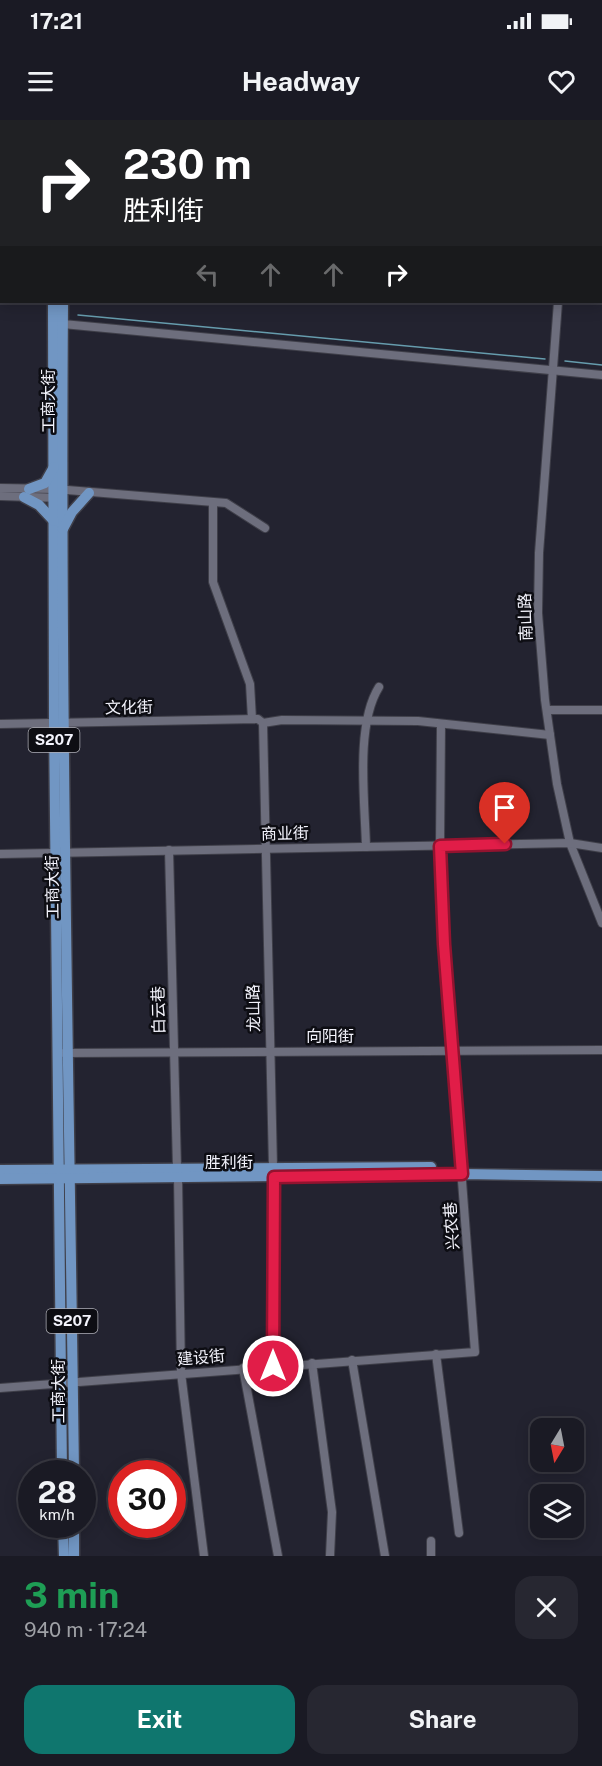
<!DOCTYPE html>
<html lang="en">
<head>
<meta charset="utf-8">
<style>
  :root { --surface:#1a1a24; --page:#272731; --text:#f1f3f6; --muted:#9fa1a6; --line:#383841; --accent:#0f766e }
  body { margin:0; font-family:"Public Sans","Noto Sans SC",sans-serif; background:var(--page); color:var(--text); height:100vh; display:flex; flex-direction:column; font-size:22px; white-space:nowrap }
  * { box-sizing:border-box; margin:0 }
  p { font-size:20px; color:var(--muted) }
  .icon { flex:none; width:33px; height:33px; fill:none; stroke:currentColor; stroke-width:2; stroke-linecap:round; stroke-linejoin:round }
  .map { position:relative; height:1436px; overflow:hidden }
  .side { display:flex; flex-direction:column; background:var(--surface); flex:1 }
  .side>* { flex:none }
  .guide { position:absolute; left:0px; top:0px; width:603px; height:183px; box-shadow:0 3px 15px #0003,0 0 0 2px var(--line); background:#202124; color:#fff; overflow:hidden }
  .needle { width:39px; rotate:190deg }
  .tools { position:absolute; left:530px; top:1298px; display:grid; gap:12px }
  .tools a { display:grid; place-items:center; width:54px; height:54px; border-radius:12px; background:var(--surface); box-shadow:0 3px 15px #0003,0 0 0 2px var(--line); font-size:30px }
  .speed { position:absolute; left:18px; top:1340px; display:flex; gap:12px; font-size:30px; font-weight:700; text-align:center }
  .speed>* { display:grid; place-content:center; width:78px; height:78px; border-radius:50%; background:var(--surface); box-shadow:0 3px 15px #0003,0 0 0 2px var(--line); line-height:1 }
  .speed small { font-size:15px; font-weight:400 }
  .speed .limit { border:9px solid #d22; background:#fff; color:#111 }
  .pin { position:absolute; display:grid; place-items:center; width:51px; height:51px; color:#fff; margin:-62px -26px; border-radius:50% 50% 50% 0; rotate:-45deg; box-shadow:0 0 6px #0007 }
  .pin .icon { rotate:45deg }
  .me { position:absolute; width:66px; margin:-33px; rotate:0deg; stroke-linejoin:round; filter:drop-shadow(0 0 4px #0008) }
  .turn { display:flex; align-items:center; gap:21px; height:126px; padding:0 24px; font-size:27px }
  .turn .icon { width:78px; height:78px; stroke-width:2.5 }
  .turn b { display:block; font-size:42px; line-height:51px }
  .lanes { display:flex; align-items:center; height:57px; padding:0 24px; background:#0003; justify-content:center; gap:30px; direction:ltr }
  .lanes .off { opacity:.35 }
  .round { display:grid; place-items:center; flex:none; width:63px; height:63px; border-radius:18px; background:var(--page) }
  .summary { display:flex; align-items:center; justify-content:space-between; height:102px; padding:0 24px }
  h1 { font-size:36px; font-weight:700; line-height:45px; color:#1e9e55 }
  .primary-button { display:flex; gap:12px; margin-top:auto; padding:12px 24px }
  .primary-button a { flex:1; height:69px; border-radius:18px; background:var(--accent); color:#fff; font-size:24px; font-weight:700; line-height:69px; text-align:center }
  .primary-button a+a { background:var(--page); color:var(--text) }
  .status { display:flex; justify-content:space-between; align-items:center; height:42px; padding:0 30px; background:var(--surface); direction:ltr }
  .status svg { height:16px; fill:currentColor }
  header { display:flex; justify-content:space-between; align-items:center; height:78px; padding:0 24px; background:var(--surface); font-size:27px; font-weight:700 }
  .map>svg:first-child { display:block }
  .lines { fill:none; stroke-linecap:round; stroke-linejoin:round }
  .stream { stroke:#669cad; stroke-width:1.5 }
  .minor-casing { stroke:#3f3f49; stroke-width:10 }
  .major-casing { stroke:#3f3f49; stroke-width:13 }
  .minor { stroke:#6d6e7d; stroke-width:8 }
  .major { stroke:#7196c3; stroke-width:10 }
  .route-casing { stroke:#92132f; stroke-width:15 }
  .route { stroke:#e11d48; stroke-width:10 }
  .labels { text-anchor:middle; stroke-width:5; stroke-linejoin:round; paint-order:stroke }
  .shield { fill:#0d0d13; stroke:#aeaeb6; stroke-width:1.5 }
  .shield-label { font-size:15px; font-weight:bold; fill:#f3f3fc }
  .street-label { font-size:16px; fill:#f3f3fc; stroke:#0d0d13 }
</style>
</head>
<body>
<div class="status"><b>17:21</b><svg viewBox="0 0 49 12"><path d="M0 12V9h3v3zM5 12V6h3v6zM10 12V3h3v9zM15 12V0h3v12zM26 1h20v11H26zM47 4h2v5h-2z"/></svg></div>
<header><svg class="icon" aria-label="menu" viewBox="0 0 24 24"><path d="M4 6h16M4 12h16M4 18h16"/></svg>Headway<svg class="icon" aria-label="heart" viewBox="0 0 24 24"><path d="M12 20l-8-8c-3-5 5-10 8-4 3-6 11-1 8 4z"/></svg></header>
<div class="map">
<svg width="602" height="1436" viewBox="0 0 602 1436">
  <rect width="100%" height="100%" fill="#232330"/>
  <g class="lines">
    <g class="stream">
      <path d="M78,195L545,239"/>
      <path d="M565,241L602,245"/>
    </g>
    <g class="minor-casing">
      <g id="minor">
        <path d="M568,2V0"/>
        <path d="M0,122H2"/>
        <path d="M558,182L539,433L538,493L545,580L557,664L570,723L602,803"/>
        <path d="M63,204L602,255"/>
        <path d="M0,368L55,369L226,383L265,408"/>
        <path d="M0,376L60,378"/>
        <path d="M213,383V462L250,564L252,599"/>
        <path d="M547,590H602"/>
        <path d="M263,603L282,600L418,601L550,615"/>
        <path d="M0,604L258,599L263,603L273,1047"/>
        <path d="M366,727C365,682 355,605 379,567"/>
        <path d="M169,730L177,1048"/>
        <path d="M0,734L570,723L602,728"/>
        <path d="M64,933L602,930"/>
        <path d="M178,1057L181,1253L204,1436"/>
        <path d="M436,1234L459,1413"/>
        <path d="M352,1240L385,1436"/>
        <path d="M312,1243L332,1392L330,1436"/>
        <path d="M273,1246L274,1057"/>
        <path d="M243,1248L278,1436"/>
        <path d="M0,1268L475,1232L444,824L440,726L441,604"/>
        <path d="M431,1436V1421"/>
      </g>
    </g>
    <g class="major-casing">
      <g id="major">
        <path d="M51,0L52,2"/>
        <path d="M63,0V2"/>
        <path d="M53,182L54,604L62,1353"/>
        <path d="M63,182C60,572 69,963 74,1353"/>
        <path d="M29,369L45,363L54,347"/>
        <path d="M24,377L39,385L54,401"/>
        <path d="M63,409L72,392L89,373"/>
        <path d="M0,1050L431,1047"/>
        <path d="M0,1059L462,1054L602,1056"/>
        <path d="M63,1404L64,1436"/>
        <path d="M74,1404V1436"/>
      </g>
    </g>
    <use href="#minor" class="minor"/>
    <use href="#major" class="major"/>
  </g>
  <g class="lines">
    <g class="route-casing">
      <path id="route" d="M273,1246L274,1057L462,1054L444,824L440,726L505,724"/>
    </g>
    <use href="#route" class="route"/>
  </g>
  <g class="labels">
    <g class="shield">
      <rect x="28.5" y="608" width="51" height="24" rx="4.5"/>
      <rect x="46.5" y="1189" width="51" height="24" rx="4.5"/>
    </g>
    <g class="shield-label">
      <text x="54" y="625">S207</text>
      <text x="72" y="1206">S207</text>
    </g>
    <g class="street-label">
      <text transform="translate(48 281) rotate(-90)" y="6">工商大街</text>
      <text transform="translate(525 497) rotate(-92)" y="6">南山路</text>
      <text transform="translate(129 587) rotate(-1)" y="6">文化街</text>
      <text transform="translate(285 713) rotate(-1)" y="6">商业街</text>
      <text transform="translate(52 767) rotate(-91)" y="6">工商大街</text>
      <text transform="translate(253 888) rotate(-91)" y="6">龙山路</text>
      <text transform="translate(158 890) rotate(-91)" y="6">白云巷</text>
      <text x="330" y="922">向阳街</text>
      <text x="229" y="1048">胜利街</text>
      <text transform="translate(451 1106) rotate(-94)" y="6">兴农巷</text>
      <text transform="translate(201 1237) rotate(-5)" y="6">建设街</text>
      <text transform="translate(58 1271) rotate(-90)" y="6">工商大街</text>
    </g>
  </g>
</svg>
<div class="tools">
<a><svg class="needle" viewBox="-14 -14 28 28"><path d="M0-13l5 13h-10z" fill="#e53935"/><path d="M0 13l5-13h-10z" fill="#9fa1a6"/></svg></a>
<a><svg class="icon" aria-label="layers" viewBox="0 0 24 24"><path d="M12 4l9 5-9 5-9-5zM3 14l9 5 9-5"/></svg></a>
</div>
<div class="speed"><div>28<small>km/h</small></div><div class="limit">30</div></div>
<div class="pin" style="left:505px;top:724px;background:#d93025"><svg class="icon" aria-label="arrive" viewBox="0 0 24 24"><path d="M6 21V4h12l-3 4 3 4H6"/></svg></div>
<svg class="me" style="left:273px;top:1246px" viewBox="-20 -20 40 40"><circle r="17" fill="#e11d48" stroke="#fff" stroke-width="3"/><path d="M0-11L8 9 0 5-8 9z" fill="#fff"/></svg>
<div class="guide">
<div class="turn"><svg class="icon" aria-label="right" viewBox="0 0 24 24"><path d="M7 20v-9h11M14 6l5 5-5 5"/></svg><div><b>230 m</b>胜利街</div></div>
<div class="lanes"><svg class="icon off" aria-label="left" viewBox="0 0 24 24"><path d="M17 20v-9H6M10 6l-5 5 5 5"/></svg><svg class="icon off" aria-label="ahead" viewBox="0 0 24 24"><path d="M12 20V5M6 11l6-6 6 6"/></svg><svg class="icon off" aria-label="ahead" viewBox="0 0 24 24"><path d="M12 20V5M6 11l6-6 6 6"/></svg><svg class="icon" aria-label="right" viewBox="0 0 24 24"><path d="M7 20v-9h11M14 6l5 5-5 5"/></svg></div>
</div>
</div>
<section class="side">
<div class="summary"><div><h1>3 min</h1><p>940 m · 17:24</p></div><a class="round"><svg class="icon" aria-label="close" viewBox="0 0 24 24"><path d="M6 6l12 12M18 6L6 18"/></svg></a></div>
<div class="primary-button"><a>Exit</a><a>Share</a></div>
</section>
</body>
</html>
